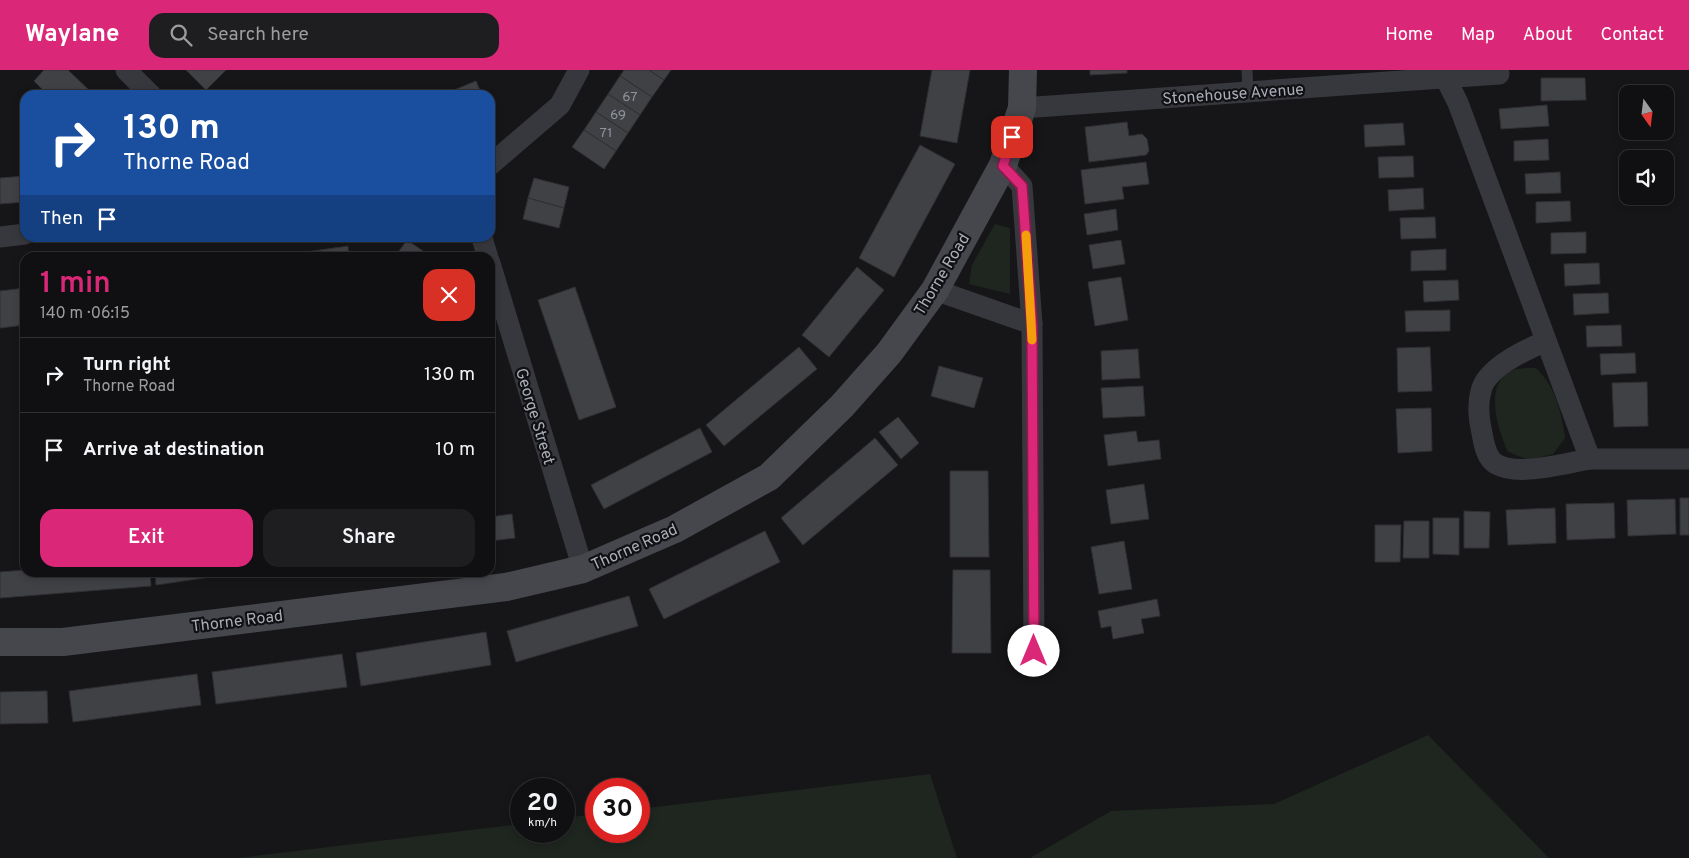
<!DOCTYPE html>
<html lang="en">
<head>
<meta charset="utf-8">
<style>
  :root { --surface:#101012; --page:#1e1e20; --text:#f1f3f6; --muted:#9c9d9f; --line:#303032; --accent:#db2777 }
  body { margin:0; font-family:Overpass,sans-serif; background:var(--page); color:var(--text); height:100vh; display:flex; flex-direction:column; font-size:19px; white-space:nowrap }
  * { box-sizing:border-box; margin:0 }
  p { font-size:16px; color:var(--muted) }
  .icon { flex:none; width:28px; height:28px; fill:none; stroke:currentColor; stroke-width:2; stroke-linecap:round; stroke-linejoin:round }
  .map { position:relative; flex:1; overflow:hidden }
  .details { position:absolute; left:20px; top:182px; width:475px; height:325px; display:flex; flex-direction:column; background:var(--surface); border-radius:15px; box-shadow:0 2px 8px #0003,0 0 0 1px var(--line) }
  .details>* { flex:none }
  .hud { position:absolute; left:20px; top:20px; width:475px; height:152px; border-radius:15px; box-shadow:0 2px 8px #0003,0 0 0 1px var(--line); background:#1a4fa0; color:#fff; overflow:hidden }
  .needle { width:32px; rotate:166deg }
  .fabs { position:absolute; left:1619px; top:15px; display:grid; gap:10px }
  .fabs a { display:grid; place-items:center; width:55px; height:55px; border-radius:10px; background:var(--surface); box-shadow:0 2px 8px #0003,0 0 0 1px var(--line); font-size:25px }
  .speed { position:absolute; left:510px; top:708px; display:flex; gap:10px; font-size:25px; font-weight:700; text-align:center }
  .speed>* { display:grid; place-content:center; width:65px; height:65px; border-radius:50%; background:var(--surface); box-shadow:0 2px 8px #0003,0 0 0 1px var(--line); line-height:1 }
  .speed small { font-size:12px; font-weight:400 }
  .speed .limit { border:8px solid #d22; background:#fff; color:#111 }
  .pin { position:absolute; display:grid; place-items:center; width:42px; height:42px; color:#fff; margin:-21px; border-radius:10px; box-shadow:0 2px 8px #0006 }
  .me { position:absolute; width:55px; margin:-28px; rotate:0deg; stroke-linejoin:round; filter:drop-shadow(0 0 4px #0008) }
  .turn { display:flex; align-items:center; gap:18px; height:105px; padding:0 20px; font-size:22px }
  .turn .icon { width:65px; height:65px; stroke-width:2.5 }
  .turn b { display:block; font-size:35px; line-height:42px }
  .then { display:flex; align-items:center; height:48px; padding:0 20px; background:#0003; gap:10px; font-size:19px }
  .round { display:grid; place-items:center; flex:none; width:52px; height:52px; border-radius:15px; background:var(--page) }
  .overview { display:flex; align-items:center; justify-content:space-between; height:85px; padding:0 20px }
  h1 { font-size:30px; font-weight:600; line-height:38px; color:var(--accent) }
  .action { display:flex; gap:10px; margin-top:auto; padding:10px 20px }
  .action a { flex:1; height:58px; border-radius:15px; background:var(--accent); color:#fff; font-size:20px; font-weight:600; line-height:58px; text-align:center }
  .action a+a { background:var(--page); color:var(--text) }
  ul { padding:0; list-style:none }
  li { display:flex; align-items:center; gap:15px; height:75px; padding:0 20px; border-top:1px solid var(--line) }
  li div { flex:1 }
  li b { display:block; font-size:19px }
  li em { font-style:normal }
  header { display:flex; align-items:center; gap:30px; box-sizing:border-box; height:70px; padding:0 25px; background:var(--accent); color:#fff }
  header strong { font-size:24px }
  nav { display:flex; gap:28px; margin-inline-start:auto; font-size:18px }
  .search { width:350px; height:45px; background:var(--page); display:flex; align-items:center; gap:12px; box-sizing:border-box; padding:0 18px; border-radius:15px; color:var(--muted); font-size:19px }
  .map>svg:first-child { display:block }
  .green { fill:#1e261f }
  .building { fill:#404145; stroke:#303034 }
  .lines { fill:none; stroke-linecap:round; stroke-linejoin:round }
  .lane { stroke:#37383d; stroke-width:11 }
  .street { stroke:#37383d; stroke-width:21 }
  .secondary { stroke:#45474d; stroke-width:28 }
  .route-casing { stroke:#8e194d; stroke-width:12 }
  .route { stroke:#db2777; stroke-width:9 }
  .slow { stroke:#f59e0b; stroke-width:9 }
  .labels { text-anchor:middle; stroke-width:4.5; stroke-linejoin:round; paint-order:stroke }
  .number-label { font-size:14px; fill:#8e929b }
  .street-label { font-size:16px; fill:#a8adb8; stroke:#111113 }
</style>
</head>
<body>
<header>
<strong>Waylane</strong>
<div class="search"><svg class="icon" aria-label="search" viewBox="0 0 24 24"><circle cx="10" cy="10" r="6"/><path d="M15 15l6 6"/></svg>Search here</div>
<nav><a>Home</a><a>Map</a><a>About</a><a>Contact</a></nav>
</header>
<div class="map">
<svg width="1689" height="788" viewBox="0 0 1689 788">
  <rect width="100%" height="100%" fill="#161618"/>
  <g class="green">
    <path d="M995,154L1010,158V224L969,214L972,195Z"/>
    <path d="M1536,298C1556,318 1561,341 1565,368L1553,384L1529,390L1508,382C1498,360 1482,313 1513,300C1519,298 1529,298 1536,298Z"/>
    <path d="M1428,665L1549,788H1030L1111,741L1274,734Z"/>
    <path d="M930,704L957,788H238L521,754V761H564V748L596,744V761H639V739Z"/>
  </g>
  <g class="building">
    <path d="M44,0H68L92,23L91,25H48L34,11Z"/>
    <path d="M186,0H226L206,20Z"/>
    <path d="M624,0H649L664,10L652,27L620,6Z"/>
    <path d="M649,0H671L664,10Z"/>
    <path d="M932,0H970L957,73L920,66Z"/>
    <path d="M1090,0H1127V3L1090,5Z"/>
    <path d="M620,6L652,27L640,45L608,24Z"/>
    <path d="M1541,8H1585L1586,30L1541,31Z"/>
    <path d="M476,11L482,25H442Z"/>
    <path d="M608,24L640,45L628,63L596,42Z"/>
    <path d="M1547,35L1549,56L1501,59L1499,39Z"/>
    <path d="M596,42L628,63L616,81L584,60Z"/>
    <path d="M1127,52L1129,66L1142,64L1147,69L1149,81L1146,85L1089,92L1085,57Z"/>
    <path d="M1403,53L1405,75L1365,77L1364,55Z"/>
    <path d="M584,60L616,81L604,99L572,77Z"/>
    <path d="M1548,69L1549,90L1514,91V71Z"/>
    <path d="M920,75L955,94L894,207L859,188Z"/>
    <path d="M1413,86L1414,107L1379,108L1378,87Z"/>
    <path d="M1146,92L1149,114L1122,117L1124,129L1085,134L1081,100Z"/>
    <path d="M1560,102L1561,123L1526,124L1525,104Z"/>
    <path d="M25,106V132L0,134V108Z"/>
    <path d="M534,108L569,117L564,138L528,128Z"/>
    <path d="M1423,118L1424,139L1389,141L1388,120Z"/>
    <path d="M528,128L564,138L559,158L523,149Z"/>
    <path d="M1570,131L1571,151L1536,153V132Z"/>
    <path d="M1116,139L1118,160L1087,165L1084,144Z"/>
    <path d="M1435,147L1436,168L1401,169L1400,148Z"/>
    <path d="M1586,162V183L1551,184V163Z"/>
    <path d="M407,170L423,181L419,188H394Z"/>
    <path d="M1121,170L1125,194L1093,199L1089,175Z"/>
    <path d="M348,176L349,188H264Z"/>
    <path d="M1446,179V200L1411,201V181Z"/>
    <path d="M1599,193L1600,214L1565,216L1564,194Z"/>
    <path d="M857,197L884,220L829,287L802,265Z"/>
    <path d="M1121,207L1128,250L1095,256L1088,212Z"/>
    <path d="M1458,210L1459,230L1424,232L1423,211Z"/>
    <path d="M575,217L616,337L579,350L538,230Z"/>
    <path d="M25,218V255L0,258V221Z"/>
    <path d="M1608,223L1609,243L1574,245L1573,224Z"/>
    <path d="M1450,240V261L1406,262L1405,241Z"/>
    <path d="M1621,255L1622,276L1587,277L1586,256Z"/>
    <path d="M799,277L817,299L724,376L706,355Z"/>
    <path d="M1430,277L1432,321L1398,322L1397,278Z"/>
    <path d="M1138,279L1140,308L1102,310L1101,281Z"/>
    <path d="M1635,283L1636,303L1601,305L1600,284Z"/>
    <path d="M939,296L983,308L974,338L931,326Z"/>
    <path d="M1647,312L1648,356L1614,357L1612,313Z"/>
    <path d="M1143,316L1145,346L1103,348L1101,318Z"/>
    <path d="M1431,338L1432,381L1398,383L1396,339Z"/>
    <path d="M898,347L919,373L901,389L879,362Z"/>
    <path d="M700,358L712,382L604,439L591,415Z"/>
    <path d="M1136,361L1138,372L1159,370L1161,389L1108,396L1104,365Z"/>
    <path d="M875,368L898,395L803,475L781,448Z"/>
    <path d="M950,401H988L989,487H950Z"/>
    <path d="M1144,414L1149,449L1111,454L1106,420Z"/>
    <rect x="1680" y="428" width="9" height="37"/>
    <path d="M1675,429L1676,464L1628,466L1627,430Z"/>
    <path d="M1614,433L1615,468L1567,470L1566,434Z"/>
    <path d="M1555,438L1556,473L1508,475L1506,440Z"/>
    <path d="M1464,441L1490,442L1489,478H1464Z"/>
    <path d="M512,444L515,468L490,471V447Z"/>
    <path d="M1433,448H1459V485L1433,484Z"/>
    <path d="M1404,451H1429V488H1403Z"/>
    <path d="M1375,455H1401L1400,492H1375Z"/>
    <path d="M765,461L780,492L664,549L649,519Z"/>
    <path d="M1124,471L1132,519L1099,524L1091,477Z"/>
    <path d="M25,500V502H150L151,516L0,528V502Z"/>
    <path d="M953,500H990L991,583H952Z"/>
    <path d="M155,502H245L156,515Z"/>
    <path d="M629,526L638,556L516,592L507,561Z"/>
    <path d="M1157,529L1160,546L1141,549L1144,563L1113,569L1111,556L1101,558L1098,541Z"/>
    <path d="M486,562L491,595L361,616L356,583Z"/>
    <path d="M342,584L347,617L216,634L212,602Z"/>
    <path d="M197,604L201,635L73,652L69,621Z"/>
    <path d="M47,621L48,653L0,654V622Z"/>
  </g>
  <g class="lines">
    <path class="lane" d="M1247,0L1248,22"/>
    <g class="street">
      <path d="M126,0L151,25"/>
      <path d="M1445,7L1458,33L1590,389H1689"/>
      <path d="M1022,38L1499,4"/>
      <path d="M490,95L560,35L579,0"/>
      <path d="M1003,95L1022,116L1032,254L1034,581"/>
      <path d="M0,167L25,164"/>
      <path d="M482,168L488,188"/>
      <path d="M490,193L583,499"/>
      <path d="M935,220L1032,254"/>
      <path d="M1546,271C1525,280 1486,298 1481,321C1477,335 1479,350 1482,363C1484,374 1486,388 1496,394C1518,407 1567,393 1590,389"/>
    </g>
    <path class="secondary" d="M0,572H63L506,517L583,499L675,459L769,407L842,336L889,283L935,220L1003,95L1022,38L1023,0"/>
  </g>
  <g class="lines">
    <g class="route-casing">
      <path id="route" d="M1012,67L1003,96L1022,116L1032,254L1034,581"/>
    </g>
    <use href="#route" class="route"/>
    <path class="slow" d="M1026,165L1032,270"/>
  </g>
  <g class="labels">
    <g class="number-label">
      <text x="630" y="31">67</text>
      <text x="618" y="49">69</text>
      <text x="606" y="67">71</text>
    </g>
    <g class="street-label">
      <text transform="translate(1233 23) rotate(-4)" y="6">Stonehouse Avenue</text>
      <text transform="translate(941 204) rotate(-59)" y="6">Thorne Road</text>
      <text transform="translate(536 346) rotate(73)" y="6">George Street</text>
      <text transform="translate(634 476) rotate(-24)" y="6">Thorne Road</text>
      <text transform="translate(237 550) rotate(-7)" y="6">Thorne Road</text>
    </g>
  </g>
</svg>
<div class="fabs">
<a><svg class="needle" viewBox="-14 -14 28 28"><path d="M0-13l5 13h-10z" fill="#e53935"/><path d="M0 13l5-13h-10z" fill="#9c9d9f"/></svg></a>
<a><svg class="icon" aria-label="sound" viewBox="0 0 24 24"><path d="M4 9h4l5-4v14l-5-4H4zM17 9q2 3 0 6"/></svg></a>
</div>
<div class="speed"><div>20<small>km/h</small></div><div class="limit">30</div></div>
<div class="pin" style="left:1012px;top:67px;background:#d93025"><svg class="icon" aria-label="arrive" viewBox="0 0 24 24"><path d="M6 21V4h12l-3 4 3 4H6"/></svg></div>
<svg class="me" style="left:1034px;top:581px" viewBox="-20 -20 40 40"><circle r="19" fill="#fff"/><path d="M0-13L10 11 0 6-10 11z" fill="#db2777"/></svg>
<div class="hud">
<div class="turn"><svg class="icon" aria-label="right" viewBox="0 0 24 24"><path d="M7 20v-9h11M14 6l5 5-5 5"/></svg><div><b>130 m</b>Thorne Road</div></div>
<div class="then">Then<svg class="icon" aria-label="arrive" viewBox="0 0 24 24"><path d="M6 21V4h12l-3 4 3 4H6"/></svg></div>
</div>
<section class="details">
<div class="overview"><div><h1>1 min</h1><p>140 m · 06:15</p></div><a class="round" style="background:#d93025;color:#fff"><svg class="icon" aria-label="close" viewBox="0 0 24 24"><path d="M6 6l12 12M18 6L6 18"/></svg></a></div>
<ul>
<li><svg class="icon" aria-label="right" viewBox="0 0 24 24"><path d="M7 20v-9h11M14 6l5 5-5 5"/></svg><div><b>Turn right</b><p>Thorne Road</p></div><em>130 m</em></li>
<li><svg class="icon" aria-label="arrive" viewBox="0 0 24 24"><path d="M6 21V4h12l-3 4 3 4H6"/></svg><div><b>Arrive at destination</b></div><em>10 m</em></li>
</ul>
<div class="action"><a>Exit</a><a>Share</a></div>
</section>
</div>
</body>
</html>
